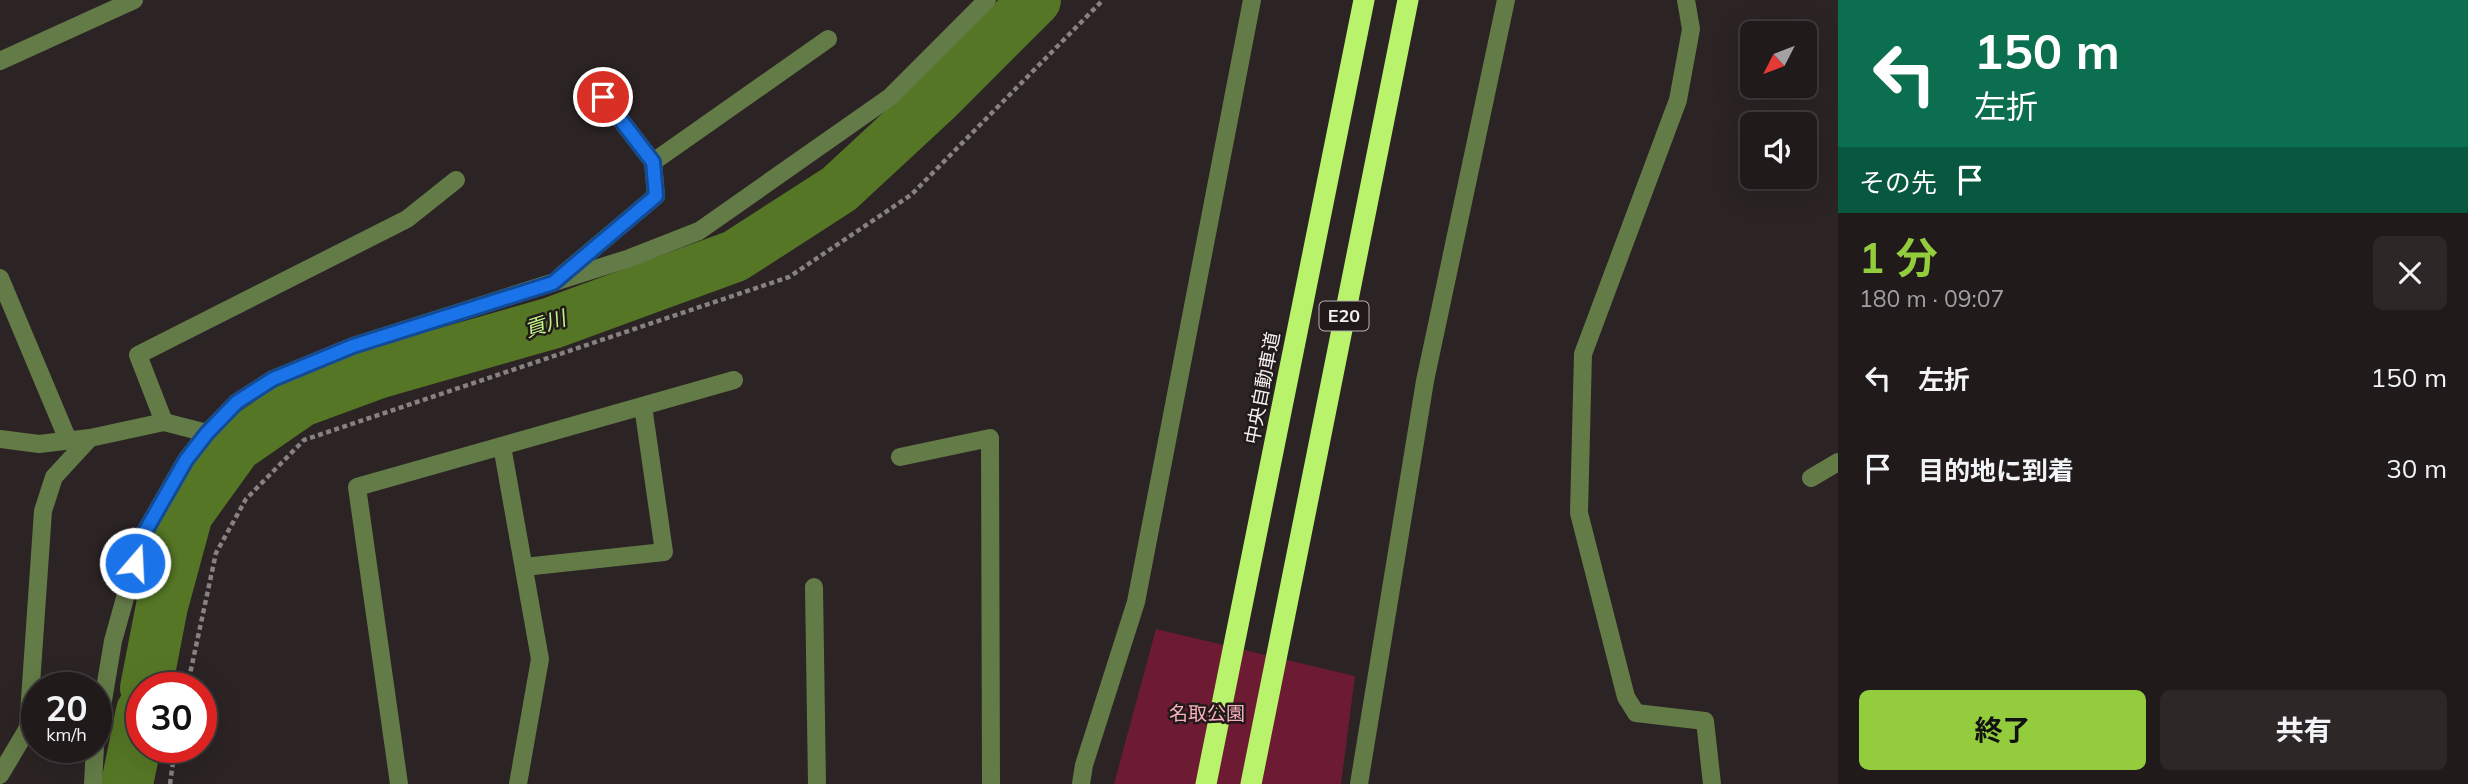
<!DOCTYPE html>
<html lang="ja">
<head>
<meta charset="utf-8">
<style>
  :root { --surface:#201a1b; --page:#2d2728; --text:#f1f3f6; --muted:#a2a1a3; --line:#3d383a; --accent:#93cc3d }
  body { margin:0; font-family:Mulish,"Noto Sans JP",sans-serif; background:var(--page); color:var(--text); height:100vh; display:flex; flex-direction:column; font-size:26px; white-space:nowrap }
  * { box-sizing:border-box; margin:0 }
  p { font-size:23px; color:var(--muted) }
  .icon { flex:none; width:38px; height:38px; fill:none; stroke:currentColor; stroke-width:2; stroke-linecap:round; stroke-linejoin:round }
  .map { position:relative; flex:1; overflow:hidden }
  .sheet { display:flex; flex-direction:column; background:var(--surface); width:630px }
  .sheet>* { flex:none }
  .top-card { background:#0b6e4f; color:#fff; overflow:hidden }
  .needle { width:46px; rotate:228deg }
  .controls { position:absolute; left:1740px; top:21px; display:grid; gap:14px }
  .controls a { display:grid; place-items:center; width:77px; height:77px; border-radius:10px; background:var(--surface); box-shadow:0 7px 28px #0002,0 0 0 2px var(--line); font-size:35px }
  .speed { position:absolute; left:21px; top:672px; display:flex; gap:14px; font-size:35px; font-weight:700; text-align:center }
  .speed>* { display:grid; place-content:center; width:91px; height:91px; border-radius:50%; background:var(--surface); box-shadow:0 7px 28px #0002,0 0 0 2px var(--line); line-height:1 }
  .speed small { font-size:18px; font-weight:400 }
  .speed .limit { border:10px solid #d22; background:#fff; color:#111 }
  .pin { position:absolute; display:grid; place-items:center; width:60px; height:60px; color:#fff; margin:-30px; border:4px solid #fff; border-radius:50%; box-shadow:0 2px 7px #0007 }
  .me { position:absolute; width:77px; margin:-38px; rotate:19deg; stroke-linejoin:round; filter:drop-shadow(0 0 5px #0008) }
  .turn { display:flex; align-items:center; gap:24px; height:147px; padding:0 21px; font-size:32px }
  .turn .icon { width:91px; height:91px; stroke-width:2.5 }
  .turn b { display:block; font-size:49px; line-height:60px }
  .then { display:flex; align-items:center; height:66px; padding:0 21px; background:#0003; gap:14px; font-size:26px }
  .round { display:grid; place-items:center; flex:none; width:74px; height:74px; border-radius:10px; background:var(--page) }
  .summary { display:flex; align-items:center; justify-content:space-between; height:119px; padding:0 21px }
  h1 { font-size:42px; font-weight:700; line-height:52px; color:var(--accent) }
  .cta { display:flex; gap:14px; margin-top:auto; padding:14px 21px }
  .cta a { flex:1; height:80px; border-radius:10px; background:var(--accent); color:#111; font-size:28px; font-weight:700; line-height:80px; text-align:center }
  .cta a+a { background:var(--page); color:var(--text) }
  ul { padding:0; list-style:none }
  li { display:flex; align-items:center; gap:21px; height:91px; padding:0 21px }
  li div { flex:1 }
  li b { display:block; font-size:26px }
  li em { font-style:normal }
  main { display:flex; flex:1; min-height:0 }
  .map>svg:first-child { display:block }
  .green { fill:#6d1b32 }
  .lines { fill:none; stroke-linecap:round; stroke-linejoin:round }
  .river { stroke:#557725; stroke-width:52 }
  .path { stroke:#888182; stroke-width:4.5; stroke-dasharray:5 3.5; stroke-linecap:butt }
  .minor { stroke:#637b47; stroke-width:18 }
  .highway { stroke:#b8f36b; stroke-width:21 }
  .route-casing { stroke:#114b97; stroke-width:18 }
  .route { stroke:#1a73e8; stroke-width:12 }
  .labels { text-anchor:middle; stroke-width:5; stroke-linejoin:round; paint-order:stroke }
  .shield { fill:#21191a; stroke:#b5b0b0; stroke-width:2 }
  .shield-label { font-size:18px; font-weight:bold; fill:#f5f0f0 }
  .street-label { font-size:19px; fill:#f5f0f0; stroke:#21191a }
  .park-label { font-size:19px; fill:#fbb1bc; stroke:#21191a }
  .water-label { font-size:21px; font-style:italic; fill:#c3f588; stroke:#21191a }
</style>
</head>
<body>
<main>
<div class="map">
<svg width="1838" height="784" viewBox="0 0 1838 784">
  <rect width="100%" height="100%" fill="#2b2324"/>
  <path class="green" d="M1156,629L1355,676L1341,784H1114Z"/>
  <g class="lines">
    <g class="river">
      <path d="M146,688L162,606L187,514L236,446L301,401L377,373L552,323L735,256L839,189L935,100L1035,0"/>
      <path d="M127,784L142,711"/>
    </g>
    <g class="path">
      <path d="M187,688L216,553L246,499L304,440L789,277L911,195L1103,0"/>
      <path d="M170,784L175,747"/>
    </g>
    <g class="minor">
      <path d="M1686,0L1691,29L1678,100L1583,354L1579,513L1626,697L1636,713L1705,721L1712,784"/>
      <path d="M0,61L134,0"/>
      <path d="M653,162L828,39"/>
      <path d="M561,276L656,196L653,162L603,97"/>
      <path d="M0,278L68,440"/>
      <path d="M164,422L138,355L407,219L456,180"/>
      <path d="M0,439L39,444L90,438L164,422L207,433"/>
      <path d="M502,446L540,659L518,784"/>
      <path d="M900,457L990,438L991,784"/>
      <path d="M1811,478L1838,462"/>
      <path d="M524,567L664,552L643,406"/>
      <path d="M814,587L817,784"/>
      <path d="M96,742L113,641L142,537L186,460L207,433L237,402L273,379L353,346L630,258L699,231L890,97L987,0"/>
      <path d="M0,775L28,728L43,511L54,477L90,438"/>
      <path d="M93,784L95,747"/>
      <path d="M399,784L357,487L734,380"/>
      <path d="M1081,784L1084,765L1136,602L1252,0"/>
      <path d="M1359,784L1425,381L1506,0"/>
    </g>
    <g class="highway">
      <path d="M1206,784L1364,0"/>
      <path d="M1251,784L1408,0"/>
    </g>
  </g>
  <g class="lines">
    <g class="route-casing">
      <path id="route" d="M135,563L142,537L186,460L207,433L237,402L273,379L353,346L553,283L656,196L653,162L603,97"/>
    </g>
    <use href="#route" class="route"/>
  </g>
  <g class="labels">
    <rect class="shield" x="1319.5" y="301.5" width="49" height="29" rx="5"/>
    <g class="shield-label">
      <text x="1344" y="322">E20</text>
    </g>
    <g class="street-label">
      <text transform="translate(1262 388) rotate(-79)" y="7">中央自動車道</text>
    </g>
    <g class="park-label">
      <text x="1207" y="720">名取公園</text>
    </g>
    <g class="water-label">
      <text transform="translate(545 324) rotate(-18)" y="7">貢川</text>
    </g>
  </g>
</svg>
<div class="controls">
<a><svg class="needle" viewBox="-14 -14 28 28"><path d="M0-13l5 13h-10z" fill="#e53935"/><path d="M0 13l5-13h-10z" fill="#a2a1a3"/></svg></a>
<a><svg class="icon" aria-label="sound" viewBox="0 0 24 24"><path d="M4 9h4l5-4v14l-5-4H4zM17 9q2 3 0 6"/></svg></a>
</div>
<div class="speed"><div>20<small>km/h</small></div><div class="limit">30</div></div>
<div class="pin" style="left:603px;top:97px;background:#d93025"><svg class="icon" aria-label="arrive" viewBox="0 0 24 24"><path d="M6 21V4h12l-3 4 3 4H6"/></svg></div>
<svg class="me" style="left:135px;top:563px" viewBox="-20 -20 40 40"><circle r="17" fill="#1a73e8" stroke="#fff" stroke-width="3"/><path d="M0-11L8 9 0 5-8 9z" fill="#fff"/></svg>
</div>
<section class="sheet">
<div class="top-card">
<div class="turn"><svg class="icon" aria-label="left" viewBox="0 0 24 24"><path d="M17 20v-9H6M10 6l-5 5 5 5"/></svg><div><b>150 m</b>左折</div></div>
<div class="then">その先<svg class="icon" aria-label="arrive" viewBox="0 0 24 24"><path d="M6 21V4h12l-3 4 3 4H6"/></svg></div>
</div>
<div class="summary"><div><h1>1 分</h1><p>180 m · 09:07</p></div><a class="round"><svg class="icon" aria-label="close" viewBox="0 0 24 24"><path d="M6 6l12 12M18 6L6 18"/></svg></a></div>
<ul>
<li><svg class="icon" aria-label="left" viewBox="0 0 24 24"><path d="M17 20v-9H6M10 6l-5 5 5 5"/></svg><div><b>左折</b></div><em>150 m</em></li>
<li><svg class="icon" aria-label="arrive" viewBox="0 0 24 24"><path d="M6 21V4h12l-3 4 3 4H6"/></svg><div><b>目的地に到着</b></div><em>30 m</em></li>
</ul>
<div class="cta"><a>終了</a><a>共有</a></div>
</section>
</main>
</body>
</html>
